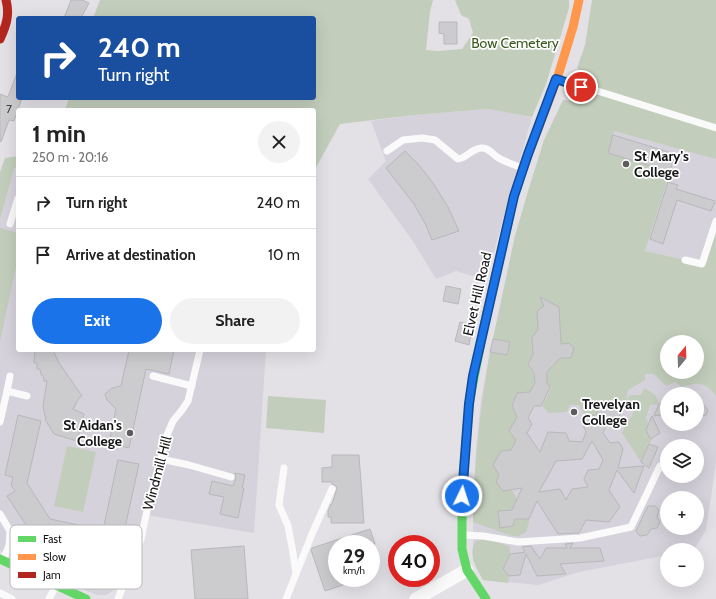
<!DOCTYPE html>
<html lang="en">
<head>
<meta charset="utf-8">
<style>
  :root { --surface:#fff; --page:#f2f2f2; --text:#222; --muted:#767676; --line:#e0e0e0; --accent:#1a73e8 }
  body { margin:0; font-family:Cabin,sans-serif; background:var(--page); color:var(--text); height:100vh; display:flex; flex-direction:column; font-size:15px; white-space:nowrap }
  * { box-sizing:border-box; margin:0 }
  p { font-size:13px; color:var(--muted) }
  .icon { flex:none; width:22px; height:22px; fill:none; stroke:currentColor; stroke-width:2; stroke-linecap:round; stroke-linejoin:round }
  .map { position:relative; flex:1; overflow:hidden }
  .drawer { position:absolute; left:16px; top:108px; width:300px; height:244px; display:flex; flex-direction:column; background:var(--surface); border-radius:4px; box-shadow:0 4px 16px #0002 }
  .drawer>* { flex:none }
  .banner { position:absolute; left:16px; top:16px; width:300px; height:84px; border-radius:4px; box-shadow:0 4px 16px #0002; background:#1a4fa0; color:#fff; overflow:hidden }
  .needle { width:26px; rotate:19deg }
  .controls { position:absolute; left:660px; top:335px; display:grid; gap:8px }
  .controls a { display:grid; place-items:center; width:44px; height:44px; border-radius:50%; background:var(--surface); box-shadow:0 4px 16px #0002; font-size:20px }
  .speed { position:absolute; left:328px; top:535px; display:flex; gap:8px; font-size:20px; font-weight:700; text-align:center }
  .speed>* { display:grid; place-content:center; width:52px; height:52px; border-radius:50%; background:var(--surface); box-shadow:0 4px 16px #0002; line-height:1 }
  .speed small { font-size:10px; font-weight:400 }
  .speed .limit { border:6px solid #d22; background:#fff; color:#111 }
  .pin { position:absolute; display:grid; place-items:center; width:34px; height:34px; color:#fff; margin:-17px; border:2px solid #fff; border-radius:50%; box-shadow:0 1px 4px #0007 }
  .me { position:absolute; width:44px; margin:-22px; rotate:4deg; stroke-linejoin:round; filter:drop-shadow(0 0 3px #0008) }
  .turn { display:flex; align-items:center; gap:14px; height:84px; padding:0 16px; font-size:18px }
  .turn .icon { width:52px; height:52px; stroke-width:2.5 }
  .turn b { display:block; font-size:28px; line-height:34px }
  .round { display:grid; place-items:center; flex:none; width:42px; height:42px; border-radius:21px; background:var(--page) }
  .head { display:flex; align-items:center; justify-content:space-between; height:68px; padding:0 16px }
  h1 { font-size:24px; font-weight:700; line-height:30px }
  .primary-button { display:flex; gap:8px; margin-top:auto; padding:8px 16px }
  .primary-button a { flex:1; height:46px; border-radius:24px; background:var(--accent); color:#fff; font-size:16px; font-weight:700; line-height:46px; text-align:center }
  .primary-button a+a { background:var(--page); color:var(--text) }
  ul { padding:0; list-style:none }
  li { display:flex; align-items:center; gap:12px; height:52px; padding:0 16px; border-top:1px solid var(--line) }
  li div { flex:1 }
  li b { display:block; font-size:15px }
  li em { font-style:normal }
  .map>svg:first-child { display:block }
  .built { fill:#d5d2db; fill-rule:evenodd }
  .green { fill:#c2cebb; fill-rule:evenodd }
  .building { fill:#cccbce; stroke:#b8b7ba; fill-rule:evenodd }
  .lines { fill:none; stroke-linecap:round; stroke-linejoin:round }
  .lane { stroke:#fbfafb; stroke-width:7 }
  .street { stroke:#fbfafb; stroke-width:13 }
  .fast { stroke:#63d668; stroke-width:9 }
  .slow { stroke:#ff974d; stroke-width:9 }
  .jam { stroke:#b3261e; stroke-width:9 }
  .route-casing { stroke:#114b97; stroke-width:10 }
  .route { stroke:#1a73e8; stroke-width:7 }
  .poi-dot { fill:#5d5c5f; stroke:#fff; stroke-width:1.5 }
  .labels { text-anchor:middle; stroke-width:3.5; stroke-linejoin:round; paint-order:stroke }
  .number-label { font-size:12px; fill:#454446 }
  .park-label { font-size:14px; fill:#3a5b1d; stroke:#fff }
  .poi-label { font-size:14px; font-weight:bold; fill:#151416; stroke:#fff; text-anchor:start }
  .street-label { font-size:14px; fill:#151416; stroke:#fff }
  .key { fill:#fff; stroke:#b9b8b9; stroke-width:1 }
  .key-label { font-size:11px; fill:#151416 }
</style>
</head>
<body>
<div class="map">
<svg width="716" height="599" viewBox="0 0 716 599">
  <rect width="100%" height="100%" fill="#e3e1e6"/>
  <g class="built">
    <path d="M577,68L716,107V463L706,530L694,550H667V555L579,572L538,585L483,580L473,561V501L476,449L481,400L490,352L515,236L529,188L563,100L572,101L580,98L584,94L587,83L585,75L582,70ZM667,342H697V372H667ZM667,394H697V424H667ZM667,446H697V476H667ZM667,498H697V528H667Z"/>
    <path d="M488,109L532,117L486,280L456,271L436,279L414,243L368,179L386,161L371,121L414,115Z"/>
    <path d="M18,167V350H266L254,533L146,515L122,585L106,595H97L75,586L0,551V220L14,169Z"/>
  </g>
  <g class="green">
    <path d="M100,0H433L430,12L426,50L438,51L462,49L473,33L469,19L461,15L455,0H569V8L546,84L532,117L488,109L414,115L340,124L314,171V110H65L69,98H314V18H93Z"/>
    <path d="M592,0H716V159L614,131L608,152L670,172L645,251L702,264L716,229V396C705,381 698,382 682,387L675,382L666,386L654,374H645V380L628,390L626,401L630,395H641L644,388C652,392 657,395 659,404L650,405L646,418L654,437L649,444L641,462L622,433L628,420L632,416L633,410L626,402L617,404L600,405L596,415L585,416L579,405H570L567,412L549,413L542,406L551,388L547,383V372L555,364L552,359L571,358L574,348L569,343L561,344L559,307L544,306L537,311L538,329L532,338L533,355L528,364C532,371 537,378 533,386L536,391L534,398L530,392L517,393L512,406L517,417L509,431L516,440L511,450L501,451L493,465L499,475L496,482L503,491L512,490L517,499L513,510L498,512L500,528L513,526L517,515L522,519H529V522L526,532L519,536H512L473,522C474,464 480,408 490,352L507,355L510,342L493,339L515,236L529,188L544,140L563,100C566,100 570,101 572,101C590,99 591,75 577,68L585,45ZM667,342H697V372H667Z"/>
    <path d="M18,156V167L14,169L0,220V172L5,158Z"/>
    <path d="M0,228L18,233V258L0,341Z"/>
    <path d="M268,396L326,400L324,433L266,428Z"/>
    <path d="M67,446L96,452L83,512L54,506Z"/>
    <path d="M484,539L495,541L510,547V554L503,569L509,576L508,583L483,580C477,568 467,554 476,541Z"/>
  </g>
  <g class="building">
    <path d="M71,0H82L89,3L81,18H64Z"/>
    <path d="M439,22H457V44H444V34L439,33Z"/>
    <path d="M17,73H18V98H22L14,121L9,120L1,142L0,141V94L8,97Z"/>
    <path d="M613,135L675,154L670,172L608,153Z"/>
    <path d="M405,151L418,164L433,183L448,207L459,231L432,240L426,225L414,204L386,168Z"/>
    <path d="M668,182L678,185L676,189L715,201L711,211L677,200L663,244L650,239Z"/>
    <path d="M446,286L461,289L458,304L443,301Z"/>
    <path d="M540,297L559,307L561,344L569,343L574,348L571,358H560L547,372V383L550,387L541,406H534L528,418L532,424L527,433L540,452L548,432L566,433L569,441L582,442L586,432L582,423L585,416L596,415L600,405L617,404L621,412L617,422L607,423L603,433L610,443L619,442L623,449L618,468L644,466L634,493L617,470L609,490L620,507L609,522L586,520L579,533L558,534L537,501L529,519H515L513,526L500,528L498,511L512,510L522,488L503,491L496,482L499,475L493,465L501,451L511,450L516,440L509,431L517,417L512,406L517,393L530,392L535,383L534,373L528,364L533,355L532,338L538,329L537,311L544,306ZM592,441L603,460L599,469L588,470L584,479L588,487L572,489L566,500L560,489L539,492L556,461L582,459Z"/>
    <path d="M460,322L473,325L469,345L455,341Z"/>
    <path d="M493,339L510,342L507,355L490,352Z"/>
    <path d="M35,350H53L59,363L82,396L79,398L73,409L84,414L77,441L54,434L46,421L43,406L47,381H44L43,375H41L40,369H37V363H34Z"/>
    <path d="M129,350H174L169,374L146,369L129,448L109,443L116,409L107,400L105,394L112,388L121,386Z"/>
    <path d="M667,402V414L654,416L659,404Z"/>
    <path d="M704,405L708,410L706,415L697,417V408Z"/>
    <path d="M18,415L41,421L27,483L50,519L103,530L118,460L139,464L124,532L115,530L109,556L46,542L48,534L41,532L37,526L30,531L7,496L15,491L11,485L13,477L5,475Z"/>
    <path d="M652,416L660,433L650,439L646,430Z"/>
    <path d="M649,444L658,447L649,468L641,462Z"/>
    <path d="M332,455H359L364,523H331V517H328V511L331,504H332L337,488L336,486L332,484V482H322V468L332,467Z"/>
    <path d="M235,473L245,475L242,488H244L238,518L220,514L224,497L209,494L212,481L233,486L236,478Z"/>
    <path d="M648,506H655L659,510L657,517L660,522L657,528L651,529L647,535L640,536L636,531Z"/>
    <path d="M370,529L375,544H337V578H357L358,580L325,591L311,550L312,548Z"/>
    <path d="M573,543L570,548H600L604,561L560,564L566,574L537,576L526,554L520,575L509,576L503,569L510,554L525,552L522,547L531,546L540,559L546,548H567L565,544Z"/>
    <path d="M244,546L248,599H195L191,550Z"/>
  </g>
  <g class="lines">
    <g class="lane">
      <path d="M559,79L716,128"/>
      <path d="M387,151L403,140L422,138L435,140L458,159C467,158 471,149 481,148C487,147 492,153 497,157C505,162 514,165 523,168"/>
      <path d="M10,224L18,198"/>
      <path d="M685,260L702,264L716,221"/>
      <path d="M153,376L192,386"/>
      <path d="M7,391L10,376"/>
      <path d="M0,422L7,391L27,396"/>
      <path d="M161,459L189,465L231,477"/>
      <path d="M284,468L279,505L288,526L292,547L296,573"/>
      <path d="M681,476L686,479"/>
      <path d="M0,514L10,531L9,546L3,560"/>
      <path d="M464,535L483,536L518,542L580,538L631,527L660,466L667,469"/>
      <path d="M0,593L12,599"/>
      <path d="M49,599L56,586"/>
      <path d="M118,599L141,539L146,515L167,435L173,421L182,410L188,401L200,350"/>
      <path d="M286,599L312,534L332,489"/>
    </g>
    <path class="street" d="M416,599L467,570"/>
    <g class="fast">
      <path d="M0,559L86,599"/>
      <path d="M486,599L467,570L462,549V496L469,403L487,312"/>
    </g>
    <path class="slow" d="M487,312L514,196L523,168L557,79L573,27L579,0"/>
    <path class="jam" d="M0,39C6,26 10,15 6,0"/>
  </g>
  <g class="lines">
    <g class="route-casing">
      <path id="route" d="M462,496L469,404L473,376L514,196L528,154L556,79L581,87"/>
    </g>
    <use href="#route" class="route"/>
  </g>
  <g class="poi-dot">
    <circle cx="626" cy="164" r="4"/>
    <circle cx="574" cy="412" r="4"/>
    <circle cx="130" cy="433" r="4"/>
  </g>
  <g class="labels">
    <g class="number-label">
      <text x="9" y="113">7</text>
    </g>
    <g class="park-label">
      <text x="515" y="48">Bow Cemetery</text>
    </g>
    <g class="poi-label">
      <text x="634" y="161">St Mary's<tspan x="634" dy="16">College</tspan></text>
      <text x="582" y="409">Trevelyan<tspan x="582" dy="16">College</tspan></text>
      <text x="122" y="430" text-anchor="end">St Aidan's<tspan x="122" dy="16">College</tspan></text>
    </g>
    <g class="street-label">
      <text transform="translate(477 294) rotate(-77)" y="5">Elvet Hill Road</text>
      <text transform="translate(157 473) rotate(-75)" y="5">Windmill Hill</text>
    </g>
  </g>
  <rect x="10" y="525" width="132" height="64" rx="6" class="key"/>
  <rect x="18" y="536" width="18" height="6" fill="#63d668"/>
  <rect x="18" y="554" width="18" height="6" fill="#ff974d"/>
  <rect x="18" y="572" width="18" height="6" fill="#b3261e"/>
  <g class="key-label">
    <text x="43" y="543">Fast</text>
    <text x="43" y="561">Slow</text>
    <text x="43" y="579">Jam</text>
  </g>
</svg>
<div class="controls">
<a><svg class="needle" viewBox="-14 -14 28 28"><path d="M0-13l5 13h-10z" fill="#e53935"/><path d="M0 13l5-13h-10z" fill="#767676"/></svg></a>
<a><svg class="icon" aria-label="sound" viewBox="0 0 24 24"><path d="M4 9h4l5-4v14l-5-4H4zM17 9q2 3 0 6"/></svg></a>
<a><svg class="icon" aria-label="layers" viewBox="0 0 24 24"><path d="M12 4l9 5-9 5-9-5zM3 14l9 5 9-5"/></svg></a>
<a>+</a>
<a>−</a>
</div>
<div class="speed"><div>29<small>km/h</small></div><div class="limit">40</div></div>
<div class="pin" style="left:581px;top:87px;background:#d93025"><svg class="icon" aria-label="arrive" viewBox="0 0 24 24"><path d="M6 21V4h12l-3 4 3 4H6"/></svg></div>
<svg class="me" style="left:462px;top:496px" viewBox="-20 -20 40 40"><circle r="17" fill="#1a73e8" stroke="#fff" stroke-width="3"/><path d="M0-11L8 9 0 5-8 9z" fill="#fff"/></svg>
<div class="banner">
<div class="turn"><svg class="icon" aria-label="right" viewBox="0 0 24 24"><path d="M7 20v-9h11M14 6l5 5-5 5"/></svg><div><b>240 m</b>Turn right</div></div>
</div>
<section class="drawer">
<div class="head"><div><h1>1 min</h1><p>250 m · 20:16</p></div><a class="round"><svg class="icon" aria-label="close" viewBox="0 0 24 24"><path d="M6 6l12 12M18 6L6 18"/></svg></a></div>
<ul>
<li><svg class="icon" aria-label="right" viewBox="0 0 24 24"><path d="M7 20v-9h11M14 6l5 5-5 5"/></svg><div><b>Turn right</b></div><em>240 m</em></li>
<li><svg class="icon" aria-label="arrive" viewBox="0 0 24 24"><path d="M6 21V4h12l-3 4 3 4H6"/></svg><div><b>Arrive at destination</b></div><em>10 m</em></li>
</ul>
<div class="primary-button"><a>Exit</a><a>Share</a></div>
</section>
</div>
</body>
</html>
